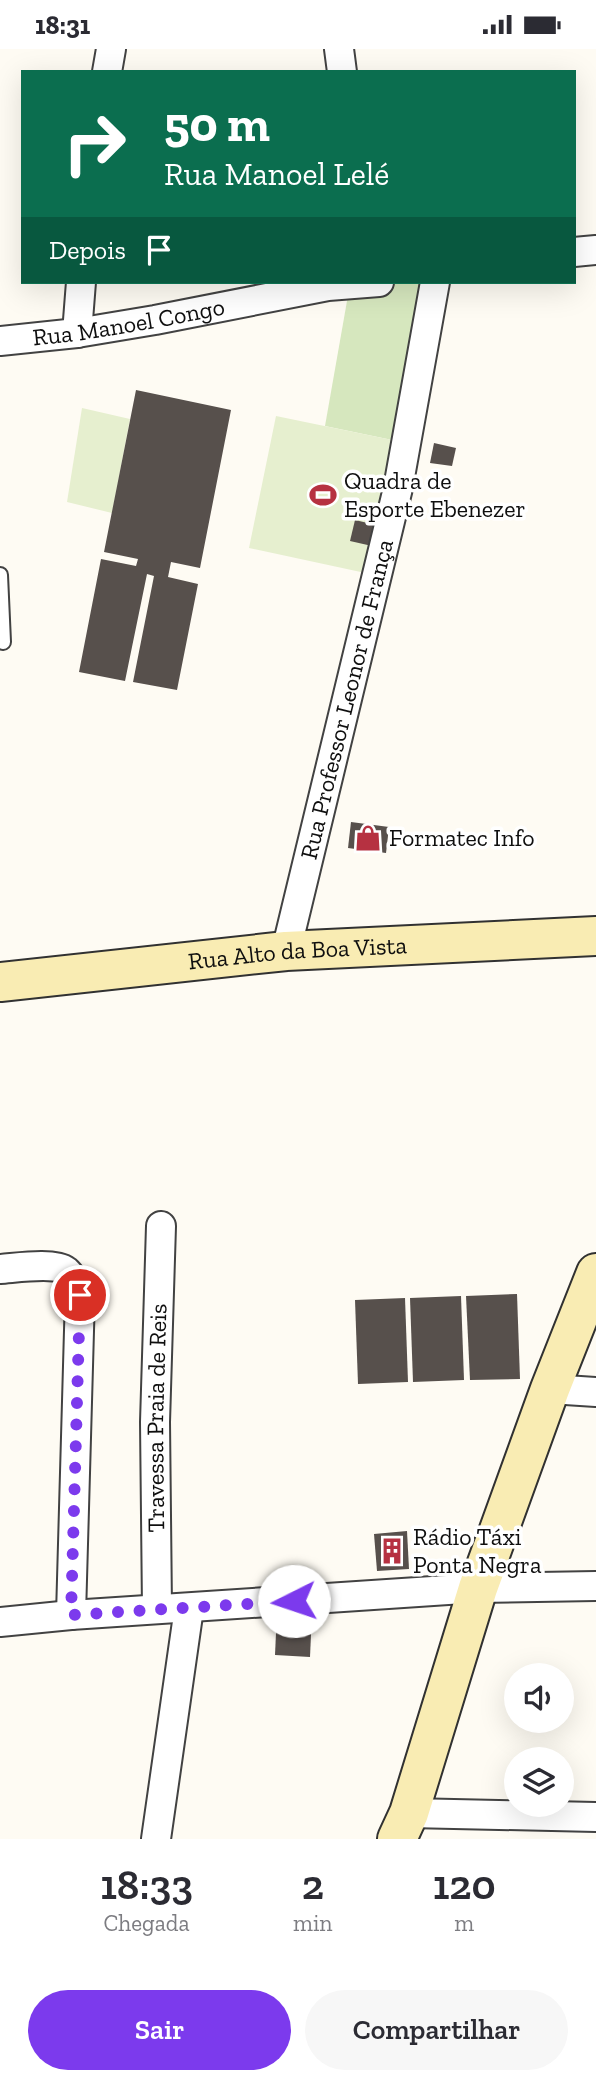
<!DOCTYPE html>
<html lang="pt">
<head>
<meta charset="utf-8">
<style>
  :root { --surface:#fff; --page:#f7f7f7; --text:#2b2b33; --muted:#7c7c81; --accent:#7c3aed }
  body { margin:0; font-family:"Zilla Slab",serif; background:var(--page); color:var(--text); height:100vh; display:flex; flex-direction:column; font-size:26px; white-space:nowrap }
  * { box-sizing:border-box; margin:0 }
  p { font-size:23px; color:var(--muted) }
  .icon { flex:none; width:38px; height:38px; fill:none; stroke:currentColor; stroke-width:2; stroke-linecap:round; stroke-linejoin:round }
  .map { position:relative; height:1790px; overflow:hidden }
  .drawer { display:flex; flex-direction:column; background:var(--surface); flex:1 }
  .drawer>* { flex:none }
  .guide { position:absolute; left:21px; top:21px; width:555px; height:214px; border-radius:0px; box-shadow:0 7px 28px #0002; background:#0b6e4f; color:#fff; overflow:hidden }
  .buttons { position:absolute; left:504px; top:1614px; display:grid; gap:14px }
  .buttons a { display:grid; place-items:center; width:70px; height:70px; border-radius:50%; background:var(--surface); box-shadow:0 7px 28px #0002; font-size:35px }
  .pin { position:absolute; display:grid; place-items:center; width:60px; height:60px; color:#fff; margin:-30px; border:4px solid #fff; border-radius:50%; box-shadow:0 2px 7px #0007 }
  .me { position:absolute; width:77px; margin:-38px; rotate:266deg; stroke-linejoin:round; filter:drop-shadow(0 0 5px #0008) }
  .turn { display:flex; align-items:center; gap:24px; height:147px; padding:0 28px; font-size:32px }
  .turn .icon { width:91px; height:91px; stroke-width:2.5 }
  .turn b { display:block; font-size:49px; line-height:60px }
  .then { display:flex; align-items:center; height:66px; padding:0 28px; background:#0003; gap:14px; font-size:26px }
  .eta { display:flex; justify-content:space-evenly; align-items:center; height:119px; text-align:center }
  .eta b { font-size:42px; font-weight:600; line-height:49px }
  .action { display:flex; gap:14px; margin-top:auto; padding:14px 28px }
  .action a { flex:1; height:80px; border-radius:42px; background:var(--accent); color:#fff; font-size:28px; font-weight:600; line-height:80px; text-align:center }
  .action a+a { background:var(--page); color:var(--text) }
  .status { display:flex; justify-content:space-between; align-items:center; height:49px; padding:0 35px; background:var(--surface); direction:ltr }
  .status svg { height:19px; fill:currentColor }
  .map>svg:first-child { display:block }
  .green { fill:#d6e7be }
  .pitch { fill:#e6efcf }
  .building { fill:#57504c }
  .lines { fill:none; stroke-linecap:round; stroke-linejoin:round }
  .lane-casing { stroke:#424242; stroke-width:18 }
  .street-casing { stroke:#424242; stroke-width:32 }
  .secondary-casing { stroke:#313131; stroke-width:42 }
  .lane { stroke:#fff; stroke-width:14 }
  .street { stroke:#fff; stroke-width:28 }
  .secondary { stroke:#f9ecb3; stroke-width:38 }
  .route { stroke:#7c3aed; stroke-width:12; stroke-dasharray:0 21.6 }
  .labels { text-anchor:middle; stroke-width:7; stroke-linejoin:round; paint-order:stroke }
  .street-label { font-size:24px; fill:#0f0f0f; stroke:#fff }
  .poi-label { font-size:24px; fill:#0f0f0f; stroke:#fff; text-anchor:start }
</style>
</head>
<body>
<div class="status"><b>18:31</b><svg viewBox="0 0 49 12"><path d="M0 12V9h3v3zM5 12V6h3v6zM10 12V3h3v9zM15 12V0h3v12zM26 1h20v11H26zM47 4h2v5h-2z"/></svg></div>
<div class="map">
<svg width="596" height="1790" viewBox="0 0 596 1790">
  <rect width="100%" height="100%" fill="#fefbf3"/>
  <path class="green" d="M364,233H423L397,392L325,377L350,235Z"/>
  <g class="pitch">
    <path d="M82,359L130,370L112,464L67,453Z"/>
    <path d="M276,367L397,392L370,525L249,499Z"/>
  </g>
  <g class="building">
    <path d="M136,341L231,361L200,519L171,513L168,528L198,535L177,641L133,633L154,527L147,525L125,632L79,623L101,510L136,517L138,510L104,503Z"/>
    <path d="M434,394L456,399L452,417L430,414Z"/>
    <path d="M355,471L376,476L372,497L350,492Z"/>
    <path d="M351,773L389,778L386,804L348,799Z"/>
    <path d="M517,1245L520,1330L470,1331L466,1247Z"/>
    <path d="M461,1247L464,1331L413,1333L410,1249Z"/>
    <path d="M405,1249L408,1333L358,1335L355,1251Z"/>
    <path d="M407,1482L409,1520L377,1522L374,1485Z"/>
    <path d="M277,1562L312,1563L310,1608L275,1606Z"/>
  </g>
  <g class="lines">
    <g class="lane-casing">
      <path id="lane" d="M0,526L3,593"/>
    </g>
    <g class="street-casing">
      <g id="street">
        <path d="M339,0L342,23"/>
        <path d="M107,23L111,0"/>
        <path d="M574,203L596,201"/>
        <path d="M77,284L81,233"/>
        <path id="s1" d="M0,292L77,284L155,271L328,237L379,233"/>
        <path id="s2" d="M286,902L398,439L435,233"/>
        <path d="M0,1220C16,1219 54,1213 66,1222C73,1228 77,1238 80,1246L71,1566"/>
        <path d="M550,1340L596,1343"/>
        <path id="s3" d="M157,1560L155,1373L161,1177"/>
        <path d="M0,1573L71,1566L478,1539L596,1537"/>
        <path d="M409,1764L596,1768"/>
        <path d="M156,1790L189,1559"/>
      </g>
    </g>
    <g class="secondary-casing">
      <g id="secondary">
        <path id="s4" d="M0,933L286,902L596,887"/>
        <path d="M397,1790L409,1764L478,1539L550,1340L596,1224"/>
      </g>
    </g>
    <use href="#lane" class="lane"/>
    <use href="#street" class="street"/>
    <use href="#secondary" class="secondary"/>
  </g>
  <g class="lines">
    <path class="route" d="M80,1246L71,1566L294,1552"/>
  </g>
  <defs>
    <g id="stadium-bare" transform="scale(2.1)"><path d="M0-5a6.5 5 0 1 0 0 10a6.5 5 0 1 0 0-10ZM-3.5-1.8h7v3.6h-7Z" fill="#b63141" stroke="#fff" stroke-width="2.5" paint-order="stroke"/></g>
    <g id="shop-bare" transform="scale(2.1)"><path d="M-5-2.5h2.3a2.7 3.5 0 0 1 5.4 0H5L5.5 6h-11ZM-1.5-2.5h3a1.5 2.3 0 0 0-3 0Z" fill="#b63141" stroke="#fff" stroke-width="2.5" paint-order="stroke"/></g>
    <g id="building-bare" transform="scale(2.1)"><path d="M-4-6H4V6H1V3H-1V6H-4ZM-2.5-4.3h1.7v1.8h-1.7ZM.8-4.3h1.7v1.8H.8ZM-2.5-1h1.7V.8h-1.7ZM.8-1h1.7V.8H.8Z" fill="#b63141" stroke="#fff" stroke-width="2.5" paint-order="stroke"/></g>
  </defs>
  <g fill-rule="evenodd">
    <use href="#stadium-bare" x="323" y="446"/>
    <use href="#shop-bare" x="368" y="789"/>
    <use href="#building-bare" x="392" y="1502"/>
  </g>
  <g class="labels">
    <g class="street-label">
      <text dy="8" stroke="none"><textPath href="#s1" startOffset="130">Rua Manoel Congo</textPath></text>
      <text dy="8" stroke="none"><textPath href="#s2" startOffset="259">Rua Professor Leonor de França</textPath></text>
      <text dy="8" stroke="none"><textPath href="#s4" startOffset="299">Rua Alto da Boa Vista</textPath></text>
      <text dy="8" stroke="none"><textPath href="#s3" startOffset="191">Travessa Praia de Reis</textPath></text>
    </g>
    <g class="poi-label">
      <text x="344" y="440">Quadra de<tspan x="344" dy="28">Esporte Ebenezer</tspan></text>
      <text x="389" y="797">Formatec Info</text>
      <text x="413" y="1496">Rádio Táxi<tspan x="413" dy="28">Ponta Negra</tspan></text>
    </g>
  </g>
</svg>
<div class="buttons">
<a><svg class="icon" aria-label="sound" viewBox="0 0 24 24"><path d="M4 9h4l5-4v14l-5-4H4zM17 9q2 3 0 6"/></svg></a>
<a><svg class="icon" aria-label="layers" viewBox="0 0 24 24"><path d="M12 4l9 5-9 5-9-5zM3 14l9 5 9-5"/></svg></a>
</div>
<div class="pin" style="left:80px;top:1246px;background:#d93025"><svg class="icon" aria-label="arrive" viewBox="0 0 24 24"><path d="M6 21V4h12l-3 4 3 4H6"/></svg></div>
<svg class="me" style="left:294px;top:1552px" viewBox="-20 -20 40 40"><circle r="19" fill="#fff"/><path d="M0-13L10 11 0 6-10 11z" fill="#7c3aed"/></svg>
<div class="guide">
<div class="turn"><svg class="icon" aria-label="right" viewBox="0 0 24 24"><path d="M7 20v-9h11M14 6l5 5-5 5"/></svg><div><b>50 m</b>Rua Manoel Lelé</div></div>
<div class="then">Depois<svg class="icon" aria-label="arrive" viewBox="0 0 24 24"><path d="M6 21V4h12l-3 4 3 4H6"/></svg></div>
</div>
</div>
<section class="drawer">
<div class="eta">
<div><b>18:33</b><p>Chegada</p></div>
<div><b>2</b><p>min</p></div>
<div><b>120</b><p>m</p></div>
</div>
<div class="action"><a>Sair</a><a>Compartilhar</a></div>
</section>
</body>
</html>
